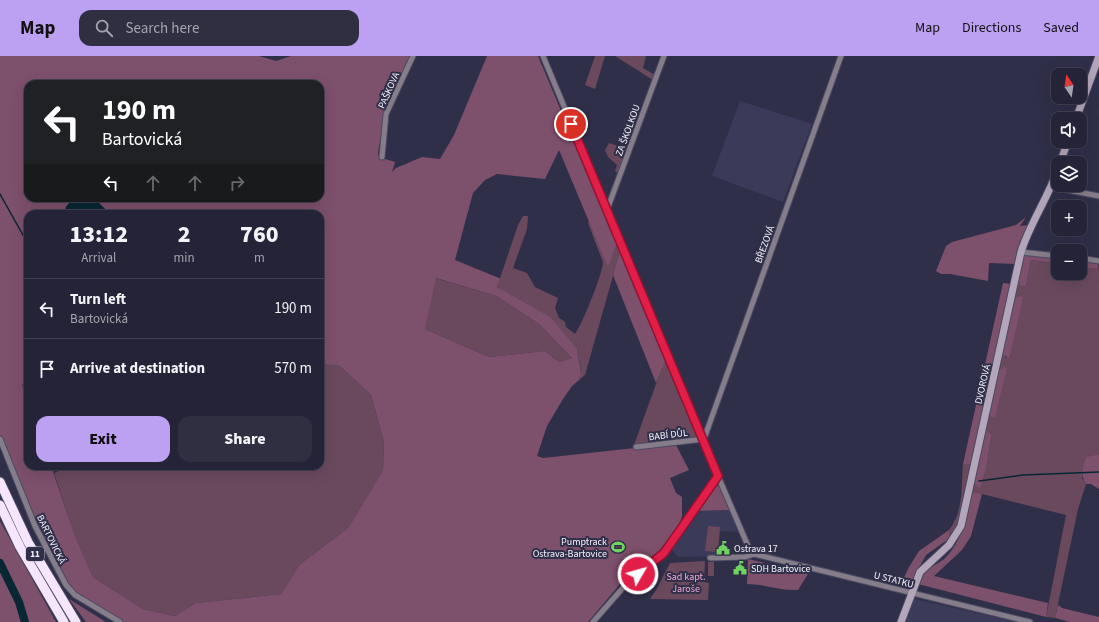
<!DOCTYPE html>
<html lang="en">
<head>
<meta charset="utf-8">
<style>
  :root { --surface:#242337; --page:#302f42; --text:#f1f3f6; --muted:#a3a4ad; --line:#414052; --accent:#bca0f2 }
  body { margin:0; font-family:"Source Sans 3",sans-serif; background:var(--page); color:var(--text); height:100vh; display:flex; flex-direction:column; font-size:15px; white-space:nowrap }
  * { box-sizing:border-box; margin:0 }
  p { font-size:13px; color:var(--muted) }
  .icon { flex:none; width:22px; height:22px; fill:none; stroke:currentColor; stroke-width:2; stroke-linecap:round; stroke-linejoin:round }
  .map { position:relative; flex:1; overflow:hidden }
  .details { position:absolute; left:24px; top:154px; width:300px; height:260px; display:flex; flex-direction:column; background:var(--surface); border-radius:12px; box-shadow:0 4px 16px #0002,0 0 0 1px var(--line) }
  .details>* { flex:none }
  .hud { position:absolute; left:24px; top:24px; width:300px; height:122px; border-radius:12px; box-shadow:0 4px 16px #0002,0 0 0 1px var(--line); background:#202124; color:#fff; overflow:hidden }
  .needle { width:26px; rotate:347deg }
  .buttons { position:absolute; left:1051px; top:12px; display:grid; gap:8px }
  .buttons a { display:grid; place-items:center; width:36px; height:36px; border-radius:8px; background:var(--surface); box-shadow:0 4px 16px #0002,0 0 0 1px var(--line); font-size:20px }
  .pin { position:absolute; display:grid; place-items:center; width:34px; height:34px; color:#fff; margin:-17px; border:2px solid #fff; border-radius:50%; box-shadow:0 1px 4px #0007 }
  .me { position:absolute; width:44px; margin:-22px; rotate:52deg; stroke-linejoin:round; filter:drop-shadow(0 0 3px #0008) }
  .turn { display:flex; align-items:center; gap:14px; height:84px; padding:0 12px; font-size:18px }
  .turn .icon { width:52px; height:52px; stroke-width:2.5 }
  .turn b { display:block; font-size:28px; line-height:34px }
  .lanes { display:flex; align-items:center; height:38px; padding:0 12px; background:#0003; justify-content:center; gap:20px; direction:ltr }
  .lanes .off { opacity:.35 }
  .eta { display:flex; justify-content:space-evenly; align-items:center; height:68px; text-align:center }
  .eta b { font-size:24px; font-weight:800; line-height:28px }
  .primary-button { display:flex; gap:8px; margin-top:auto; padding:8px 12px }
  .primary-button a { flex:1; height:46px; border-radius:12px; background:var(--accent); color:#111; font-size:16px; font-weight:800; line-height:46px; text-align:center }
  .primary-button a+a { background:var(--page); color:var(--text) }
  ul { padding:0; list-style:none }
  li { display:flex; align-items:center; gap:12px; height:60px; padding:0 12px; border-top:1px solid var(--line) }
  li div { flex:1 }
  li b { display:block; font-size:15px }
  li em { font-style:normal }
  header { display:flex; align-items:center; gap:24px; box-sizing:border-box; height:56px; padding:0 20px; background:var(--accent); color:#111 }
  header strong { font-size:19px }
  nav { display:flex; gap:22px; margin-inline-start:auto; font-size:14px }
  .search { width:280px; height:36px; background:var(--page); display:flex; align-items:center; gap:10px; box-sizing:border-box; padding:0 14px; border-radius:12px; color:var(--muted); font-size:15px }
  .map>svg:first-child { display:block }
  .built { fill:#3b3a59 }
  .green { fill:#6a495d }
  .forest { fill:#7d506b; fill-rule:evenodd }
  .water { fill:#082733 }
  .lines { fill:none; stroke-linecap:round; stroke-linejoin:round }
  .stream { stroke:#082733; stroke-width:1.5 }
  .river { stroke:#082733; stroke-width:8 }
  .street-casing { stroke:#4b4a62; stroke-width:7 }
  .secondary-casing { stroke:#4b4a62; stroke-width:9 }
  .highway-casing { stroke:#4b4a62; stroke-width:11 }
  .street { stroke:#857d89; stroke-width:5 }
  .secondary { stroke:#b3a6ba; stroke-width:7 }
  .highway { stroke:#f5e5fd; stroke-width:9 }
  .route-casing { stroke:#92132f; stroke-width:10 }
  .route { stroke:#e11d48; stroke-width:7 }
  .labels { text-anchor:middle; stroke-width:4; stroke-linejoin:round; paint-order:stroke }
  .shield { fill:#302f49; stroke:#b8b8c7; stroke-width:1 }
  .shield-label { font-size:9px; font-weight:bold; fill:#f3f3fd }
  .street-label { font-size:10px; fill:#f3f3fd; stroke:#302f49 }
  .poi-label { font-size:10px; fill:#f3f3fd; stroke:#302f49; text-anchor:start }
  .park-label { font-size:10px; fill:#f2aad5; stroke:#302f49 }
</style>
</head>
<body>
<header>
<strong>Map</strong>
<div class="search"><svg class="icon" aria-label="search" viewBox="0 0 24 24"><circle cx="10" cy="10" r="6"/><path d="M15 15l6 6"/></svg>Search here</div>
<nav><a>Map</a><a>Directions</a><a>Saved</a></nav>
</header>
<div class="map">
<svg width="1099" height="566" viewBox="0 0 1099 566">
  <rect width="100%" height="100%" fill="#302f49"/>
  <g class="built">
    <path d="M740,45L812,68L783,146L712,120Z"/>
    <path d="M729,454L738,476L720,475L718,500L678,501L671,492L697,455Z"/>
    <path d="M910,542L1016,566H903Z"/>
  </g>
  <g class="green">
    <path d="M595,0H605L595,33L585,29Z"/>
    <path d="M615,0H646L643,12L655,19L653,24Z"/>
    <path d="M609,87L627,93L619,118L615,115L617,109L608,101L605,94Z"/>
    <path d="M523,160H528L527,173L513,212L527,217L535,231L558,242L555,252L559,262L565,266L566,271L575,278C582,269 603,217 603,206L588,167L589,165L608,210L617,188L620,195L585,319L579,324L581,315L577,293L497,231L518,169Z"/>
    <path d="M1031,204L1058,208V217H1080V211L1097,213L1099,210V398L1087,401L1082,422L1086,428L1078,453L1055,562L1046,561L1066,459L974,436L971,438L973,427L982,426C985,422 990,387 992,379L985,376L989,355L1004,312L998,314L1003,295L1006,302L1010,301L1022,241L1014,243L1017,229L1026,231Z"/>
    <path d="M435,222L496,240L539,268L572,302L559,306L545,295L489,301L425,273Z"/>
    <path d="M665,303L699,382L674,385L669,380L664,381L660,386L634,389Z"/>
    <path d="M320,308L340,310L371,339L384,386L383,414L348,472L299,509L281,538L196,547L175,560L143,553L93,521L76,484L54,417L71,410H320Z"/>
    <path d="M963,408H970L972,412L960,464L950,482L949,474C964,455 961,431 963,408Z"/>
    <path d="M708,470L720,471L718,496L705,495Z"/>
    <path d="M705,505L704,526L709,527L708,544L650,543L656,534L670,507Z"/>
    <rect x="708" y="506" width="6" height="14"/>
  </g>
  <g class="forest">
    <path d="M0,0H259L276,5L291,0H411L385,57L378,97L379,101L395,106L392,116L396,112L422,101L440,103L454,79L487,0H538L617,188L608,211L559,94L545,123L497,118L485,124L473,137L455,204L499,222L500,223L497,231L550,261L577,293L581,317L579,324L572,330L563,343L547,370L537,400L543,402L635,392L636,394L676,389L689,414L670,422L676,437L682,441V460L679,470L659,495L625,522L588,566H120L75,539L66,529L35,470L0,382ZM28,28H320V142H94L110,158H320V308L340,310L371,339L384,386L383,414L348,472L299,509L281,538L196,547L175,560L143,553L93,521L76,483L51,410H28V345L22,329L28,325V158H64L66,151L73,142H28ZM436,222L496,240L539,268L572,302L559,306L545,295L489,301L425,273Z"/>
    <path d="M1026,161L1020,170L1029,169L1016,208L989,207L988,225L950,218H941L936,215L946,190L952,186L1016,169Z"/>
    <path d="M620,195L666,303L656,327L613,219Z"/>
    <path d="M1023,198L1058,202V208L1031,204L1026,231L1017,229Z"/>
    <path d="M1080,204L1099,206L1097,213L1080,211Z"/>
    <path d="M1003,227L1012,228L972,412L970,408H963Z"/>
    <path d="M1020,240L1023,241L1010,301L1008,302L1003,298V295L1014,243Z"/>
    <path d="M1005,311L1007,312L995,361H992L989,358L998,314Z"/>
    <path d="M987,375L992,379C988,396 987,416 980,432L973,427L985,376Z"/>
    <path d="M1099,398V433L1091,428H1086C1080,419 1083,412 1086,401Z"/>
    <path d="M715,429L720,430L729,454L697,455Z"/>
    <path d="M974,436L982,438L971,480L962,494L934,520L1048,547L1046,561L918,528C926,509 937,511 948,499C963,482 966,459 971,438Z"/>
    <path d="M0,465L56,566H0Z"/>
    <path d="M949,474L950,482L926,499L909,530L901,528L909,511L919,495Z"/>
    <path d="M748,503L805,516L808,518L798,534C780,535 764,528 747,528Z"/>
    <path d="M69,543L106,566H86Z"/>
    <path d="M1058,549L1062,552L1099,561V566H1070L1055,562Z"/>
  </g>
  <path class="water" d="M73,142H94L110,158H64L66,151Z"/>
  <g class="lines">
    <g class="stream">
      <path d="M0,138L28,188"/>
      <path d="M979,425L1023,419L1099,416"/>
    </g>
    <path class="river" d="M0,507L19,546L25,566"/>
    <g class="street-casing">
      <g id="street">
        <path d="M543,0L718,420L664,497L628,526L593,566"/>
        <path d="M382,101L386,58L413,0"/>
        <path d="M1052,131L1099,140"/>
        <path d="M607,154L664,0"/>
        <path d="M1021,196L1058,200"/>
        <path d="M1080,202L1099,205"/>
        <path d="M0,383L35,470L66,529L75,539L120,566"/>
        <path d="M636,391L704,383L841,0"/>
        <path d="M718,420L748,490L754,498L1030,566"/>
        <path d="M710,502L745,501L754,498"/>
      </g>
    </g>
    <g class="secondary-casing">
      <g id="secondary">
        <path d="M1076,63L1099,0"/>
        <path d="M1060,107L1068,85"/>
        <path d="M901,566L920,516L949,489L961,470L1021,196C1030,167 1048,142 1058,113"/>
      </g>
    </g>
    <g class="highway-casing">
      <g id="highway">
        <path d="M0,426L28,486L76,566"/>
        <path d="M0,449L20,491L64,566"/>
      </g>
    </g>
    <use href="#street" class="street"/>
    <use href="#secondary" class="secondary"/>
    <use href="#highway" class="highway"/>
  </g>
  <g class="lines">
    <g class="route-casing">
      <path id="route" d="M571,68L718,420L664,497L638,518"/>
    </g>
    <use href="#route" class="route"/>
  </g>
  <defs>
    <g id="stadium-bare" transform="scale(1.08)"><path d="M0-5a6.5 5 0 1 0 0 10a6.5 5 0 1 0 0-10ZM-3.5-1.8h7v3.6h-7Z" fill="#6fd35f" stroke="#302f49" stroke-width="2.5" paint-order="stroke"/></g>
    <g id="civic-bare" transform="scale(1.08)"><path d="M-.6-6.5H3V-4.5H.6V-3L4-1V1h2V6H-6V1h2V-1L-.6-3ZM-1.2 2.5V6h2.4V2.5Z" fill="#6fd35f" stroke="#302f49" stroke-width="2.5" paint-order="stroke"/></g>
  </defs>
  <g fill-rule="evenodd">
    <use href="#stadium-bare" x="618" y="491"/>
    <use href="#civic-bare" x="723" y="492"/>
    <use href="#civic-bare" x="740" y="512"/>
  </g>
  <g class="labels">
    <rect class="shield" x="26" y="491" width="18" height="14" rx="3"/>
    <g class="shield-label">
      <text x="35" y="501">11</text>
    </g>
    <g class="street-label">
      <text transform="translate(388 34) rotate(-66)" y="4">PAŠKOVA</text>
      <text transform="translate(627 74) rotate(-70)" y="4">ZA ŠKOLKOU</text>
      <text transform="translate(764 188) rotate(-70)" y="4">BŘEZOVÁ</text>
      <text transform="translate(982 328) rotate(-77)" y="4">DVOROVÁ</text>
      <text transform="translate(668 378) rotate(-7)" y="4">BABÍ DŮL</text>
      <text transform="translate(52 483) rotate(64)" y="4">BARTOVICKÁ</text>
      <text transform="translate(894 523) rotate(14)" y="4">U STATKU</text>
    </g>
    <g class="poi-label">
      <text x="607" y="489" text-anchor="end">Pumptrack<tspan x="607" dy="12">Ostrava-Bartovice</tspan></text>
      <text x="734" y="496">Ostrava 17</text>
      <text x="751" y="516">SDH Bartovice</text>
    </g>
    <g class="park-label">
      <text x="686" y="524">Sad kapt.<tspan x="686" dy="12">Jaroše</tspan></text>
    </g>
  </g>
</svg>
<div class="buttons">
<a><svg class="needle" viewBox="-14 -14 28 28"><path d="M0-13l5 13h-10z" fill="#e53935"/><path d="M0 13l5-13h-10z" fill="#a3a4ad"/></svg></a>
<a><svg class="icon" aria-label="sound" viewBox="0 0 24 24"><path d="M4 9h4l5-4v14l-5-4H4zM17 9q2 3 0 6"/></svg></a>
<a><svg class="icon" aria-label="layers" viewBox="0 0 24 24"><path d="M12 4l9 5-9 5-9-5zM3 14l9 5 9-5"/></svg></a>
<a>+</a>
<a>−</a>
</div>
<div class="pin" style="left:571px;top:68px;background:#d93025"><svg class="icon" aria-label="arrive" viewBox="0 0 24 24"><path d="M6 21V4h12l-3 4 3 4H6"/></svg></div>
<svg class="me" style="left:638px;top:518px" viewBox="-20 -20 40 40"><circle r="17" fill="#e11d48" stroke="#fff" stroke-width="3"/><path d="M0-11L8 9 0 5-8 9z" fill="#fff"/></svg>
<div class="hud">
<div class="turn"><svg class="icon" aria-label="left" viewBox="0 0 24 24"><path d="M17 20v-9H6M10 6l-5 5 5 5"/></svg><div><b>190 m</b>Bartovická</div></div>
<div class="lanes"><svg class="icon" aria-label="left" viewBox="0 0 24 24"><path d="M17 20v-9H6M10 6l-5 5 5 5"/></svg><svg class="icon off" aria-label="ahead" viewBox="0 0 24 24"><path d="M12 20V5M6 11l6-6 6 6"/></svg><svg class="icon off" aria-label="ahead" viewBox="0 0 24 24"><path d="M12 20V5M6 11l6-6 6 6"/></svg><svg class="icon off" aria-label="right" viewBox="0 0 24 24"><path d="M7 20v-9h11M14 6l5 5-5 5"/></svg></div>
</div>
<section class="details">
<div class="eta">
<div><b>13:12</b><p>Arrival</p></div>
<div><b>2</b><p>min</p></div>
<div><b>760</b><p>m</p></div>
</div>
<ul>
<li><svg class="icon" aria-label="left" viewBox="0 0 24 24"><path d="M17 20v-9H6M10 6l-5 5 5 5"/></svg><div><b>Turn left</b><p>Bartovická</p></div><em>190 m</em></li>
<li><svg class="icon" aria-label="arrive" viewBox="0 0 24 24"><path d="M6 21V4h12l-3 4 3 4H6"/></svg><div><b>Arrive at destination</b></div><em>570 m</em></li>
</ul>
<div class="primary-button"><a>Exit</a><a>Share</a></div>
</section>
</div>
</body>
</html>
